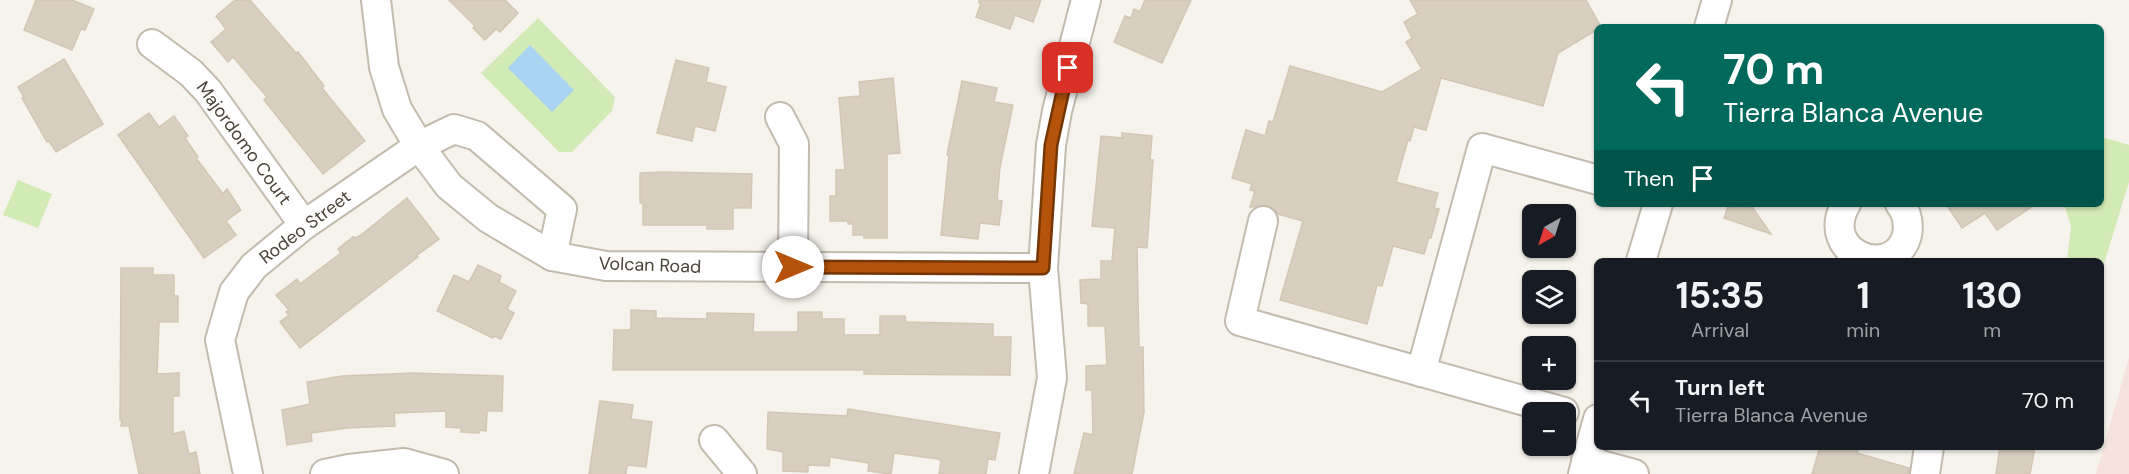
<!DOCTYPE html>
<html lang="en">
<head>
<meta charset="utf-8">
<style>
  :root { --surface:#171b24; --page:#242831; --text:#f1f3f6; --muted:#9ea1a6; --line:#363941 }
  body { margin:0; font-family:"DM Sans",sans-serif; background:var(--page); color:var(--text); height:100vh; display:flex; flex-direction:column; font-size:22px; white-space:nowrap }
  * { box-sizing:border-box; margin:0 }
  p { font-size:20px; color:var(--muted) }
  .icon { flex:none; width:33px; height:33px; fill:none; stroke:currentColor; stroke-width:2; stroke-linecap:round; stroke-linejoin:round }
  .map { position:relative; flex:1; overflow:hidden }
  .side { position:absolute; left:1594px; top:258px; width:510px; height:192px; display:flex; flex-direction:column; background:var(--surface); border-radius:9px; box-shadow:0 2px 4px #0004 }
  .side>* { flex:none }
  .guide { position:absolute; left:1594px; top:24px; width:510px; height:183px; border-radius:9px; box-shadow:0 2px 4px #0004; background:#00695c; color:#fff; overflow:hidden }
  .needle { width:39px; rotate:219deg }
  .tools { position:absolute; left:1522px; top:204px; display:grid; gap:12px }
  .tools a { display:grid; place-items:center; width:54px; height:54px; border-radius:9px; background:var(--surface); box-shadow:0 2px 4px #0004; font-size:30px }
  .pin { position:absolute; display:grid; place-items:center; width:51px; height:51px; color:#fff; margin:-26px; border-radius:12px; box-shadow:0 3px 9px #0006 }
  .me { position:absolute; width:66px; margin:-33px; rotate:90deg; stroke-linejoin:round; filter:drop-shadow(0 0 4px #0008) }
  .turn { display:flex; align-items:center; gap:21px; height:126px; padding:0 30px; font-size:27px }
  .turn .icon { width:78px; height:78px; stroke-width:2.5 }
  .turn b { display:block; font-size:42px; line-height:51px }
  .then { display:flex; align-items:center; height:57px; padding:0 30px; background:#0003; gap:12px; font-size:22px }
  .eta { display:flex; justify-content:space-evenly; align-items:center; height:102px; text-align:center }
  .eta b { font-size:36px; font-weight:700; line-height:42px }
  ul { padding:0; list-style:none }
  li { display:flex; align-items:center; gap:18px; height:78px; padding:0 30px; border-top:2px solid var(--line) }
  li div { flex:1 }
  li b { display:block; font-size:22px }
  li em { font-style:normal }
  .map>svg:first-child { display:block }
  .medical { fill:#f6e3e0 }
  .green { fill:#d2eab5 }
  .water { fill:#a9d4f2 }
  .building { fill:#d8cfc1; stroke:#d3c7b4; stroke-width:1.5 }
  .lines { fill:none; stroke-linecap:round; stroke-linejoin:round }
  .minor-casing { stroke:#c2bbae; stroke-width:32 }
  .minor { stroke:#fff; stroke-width:28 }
  .route-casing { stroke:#753606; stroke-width:15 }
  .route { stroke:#b45309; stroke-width:10 }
  .labels { text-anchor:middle; stroke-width:4.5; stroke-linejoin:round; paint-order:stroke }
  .street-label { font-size:18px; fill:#4b4439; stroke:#fff }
</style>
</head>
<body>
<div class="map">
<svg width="2129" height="474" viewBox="0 0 2129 474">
  <rect width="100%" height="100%" fill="#f6f3ec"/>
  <path class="medical" d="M2129,357V474H2096Z"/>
  <g class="green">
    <path d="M538,18L615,97L612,111L572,152H559L481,73Z"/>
    <path d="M2102,137L2129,145V182L2102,270V261H2067L2071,226L2064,204H2102Z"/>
    <path d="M18,180L52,194L38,228L3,215Z"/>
  </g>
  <path class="water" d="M530,45L574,90L552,112L508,68Z"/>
  <g class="building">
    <path d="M36,0H72L94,9L85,30L81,29L72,50L24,30Z"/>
    <path d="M235,0H250L296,53L298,52L324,86L322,88L365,141L323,174L264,100L267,97L233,57L228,62L211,42L226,29L216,16Z"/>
    <path d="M449,0H505L518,13L500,32L496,29L485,40L473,28L475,26Z"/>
    <path d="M979,0H1041L1033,22L1015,15L1010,29L976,17L981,3H979Z"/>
    <path d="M1145,0H1191L1162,63L1114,42L1125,16L1131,18L1134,9L1140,12Z"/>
    <path d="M1410,0H1586L1601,27H1598V29L1558,53L1543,106L1441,78L1426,130L1414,127L1410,141L1408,140L1396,182L1438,193L1434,208L1439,209L1431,238L1429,237L1424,254L1393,246L1382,286L1377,285L1367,324L1280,300L1303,221L1278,214L1274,209L1267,205L1250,207L1255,191L1250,190L1252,184L1232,178L1246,130L1265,136L1269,121L1273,122L1290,66L1382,92L1422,69L1406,42L1412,38L1404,22L1418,14Z"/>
    <path d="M64,59L103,124L56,152L49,141L47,142L22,98L24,97L18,87Z"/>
    <path d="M676,60L709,68L706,82L726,87L715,131L695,126L692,141L657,133Z"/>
    <path d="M893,78L900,153L887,154V238H864V235H853V224H848V221H830V196H836V170H845L839,98L860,96L859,82Z"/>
    <path d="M962,81L997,88L994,102L1013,105L1000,167L997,200L1002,201L999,225L980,223L978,239L941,235L949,155H947Z"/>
    <path d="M149,113L159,127L174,116L188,136L185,138L198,157L196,158L223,194L227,189L241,210L226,221L236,235L204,258L118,135Z"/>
    <path d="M1122,133L1152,136L1150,160H1153L1147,248L1137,247L1139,348L1143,347L1144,412L1132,474H1074L1084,433L1093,435L1092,390H1086V366L1107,365L1105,326H1088V304L1081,303L1080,280L1101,279V261H1112L1115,228L1092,226L1101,136L1122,138Z"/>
    <path d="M664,172L752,174L751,208H733V229H707V225H643V203H640V173Z"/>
    <path d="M407,198L439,239L416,256L418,257L300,348L280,322L289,315L286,312L289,310L276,295L297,279L300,284L341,253L338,249L353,237L355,238L361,235Z"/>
    <path d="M1729,204H1750L1771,234L1724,218Z"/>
    <path d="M1946,204H2036L1997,230L1985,213L1962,228Z"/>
    <path d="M478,265L501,276L499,282L516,291L507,309L514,313L501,339L494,336L493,338L437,311L454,275L469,282Z"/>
    <path d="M121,268H153V275H174V296H178V322H159L157,374L179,373V396H173V434L184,431L189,454L196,452L200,474H139L129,426H121L122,420H120Z"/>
    <path d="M631,310L656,311V318L707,319V313L754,314L753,332H798V312H822V319H844V335H880V316H905L906,322L993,324V337H1011L1010,375L864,374V370H613L614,330H631Z"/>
    <path d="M412,373L503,376L502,411H487L486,431L479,430V433L461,432V428L446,427V411L394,413L395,426L347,428L311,433L312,441L287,445L282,410L310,404L307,382L342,376Z"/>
    <path d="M600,401L633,405L631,419L652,422L646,467L627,465L626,474H589Z"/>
    <path d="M848,409L1000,433L995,460L988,459L986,474H939L941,461L938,459L894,453L891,474L868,471L869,463L830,457L829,466L808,465V472L783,471V452L767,449L768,412L847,416Z"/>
    <path d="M1820,447H1859L1857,453L1909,468V474H1812Z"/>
    <path d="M2000,447H2035L2030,474H1996Z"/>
  </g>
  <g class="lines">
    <g class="minor-casing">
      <g id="minor">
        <path d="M376,0L384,67L397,109L419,146L449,186L488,218L552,256L606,266L1043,268"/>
        <path d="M1709,27L1717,0"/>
        <path d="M152,44L191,73L208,91L304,225"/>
        <path d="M780,117L794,144L793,267"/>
        <path d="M1846,204C1817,254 1894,283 1907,235C1909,224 1907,213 1900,204"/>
        <path d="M1263,221L1240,321L1564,412"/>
        <path d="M1641,261L1658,204"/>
        <path d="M1421,372L1482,148L1598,180"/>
        <path d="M714,440L742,474"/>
        <path d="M1586,461L1634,474"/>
        <path d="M248,474L220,340L234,292L254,266L304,225L419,146L454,129L477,136L562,209L552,256"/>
        <path d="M325,474L349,469L404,463L444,474"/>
        <path d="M1034,474L1052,378L1043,268L1051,145L1057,111L1086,0"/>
        <path d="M1583,474L1598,419"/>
        <path d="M1925,474L1929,447"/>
      </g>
    </g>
    <use href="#minor" class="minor"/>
  </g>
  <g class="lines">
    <g class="route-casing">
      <path id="route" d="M793,267L1043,268L1051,145L1068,68"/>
    </g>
    <use href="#route" class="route"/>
  </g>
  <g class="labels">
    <g class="street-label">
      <text transform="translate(244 143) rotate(54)" y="6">Majordomo Court</text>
      <text transform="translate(305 227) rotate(-37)" y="6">Rodeo Street</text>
      <text transform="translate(650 265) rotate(2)" y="6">Volcan Road</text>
    </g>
  </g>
</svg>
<div class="tools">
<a><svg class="needle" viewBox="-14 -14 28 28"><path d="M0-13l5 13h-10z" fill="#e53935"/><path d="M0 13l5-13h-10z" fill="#9ea1a6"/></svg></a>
<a><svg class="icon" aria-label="layers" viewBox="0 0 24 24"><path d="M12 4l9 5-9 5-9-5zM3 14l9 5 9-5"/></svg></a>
<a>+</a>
<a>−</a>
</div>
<div class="pin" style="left:1068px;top:68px;background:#d93025"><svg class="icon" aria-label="arrive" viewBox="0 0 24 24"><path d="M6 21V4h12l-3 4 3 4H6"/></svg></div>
<svg class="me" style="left:793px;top:267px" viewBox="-20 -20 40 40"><circle r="19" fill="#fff"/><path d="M0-13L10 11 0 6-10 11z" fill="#b45309"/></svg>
<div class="guide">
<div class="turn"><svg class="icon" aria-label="left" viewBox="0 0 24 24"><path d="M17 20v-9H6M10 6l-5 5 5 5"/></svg><div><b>70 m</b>Tierra Blanca Avenue</div></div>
<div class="then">Then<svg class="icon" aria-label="arrive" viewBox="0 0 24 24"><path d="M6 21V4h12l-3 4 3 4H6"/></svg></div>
</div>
<section class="side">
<div class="eta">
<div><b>15:35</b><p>Arrival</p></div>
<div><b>1</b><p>min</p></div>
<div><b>130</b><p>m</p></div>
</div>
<ul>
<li><svg class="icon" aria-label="left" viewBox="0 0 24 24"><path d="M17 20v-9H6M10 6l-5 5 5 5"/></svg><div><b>Turn left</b><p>Tierra Blanca Avenue</p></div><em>70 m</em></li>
</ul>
</section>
</div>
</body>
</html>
